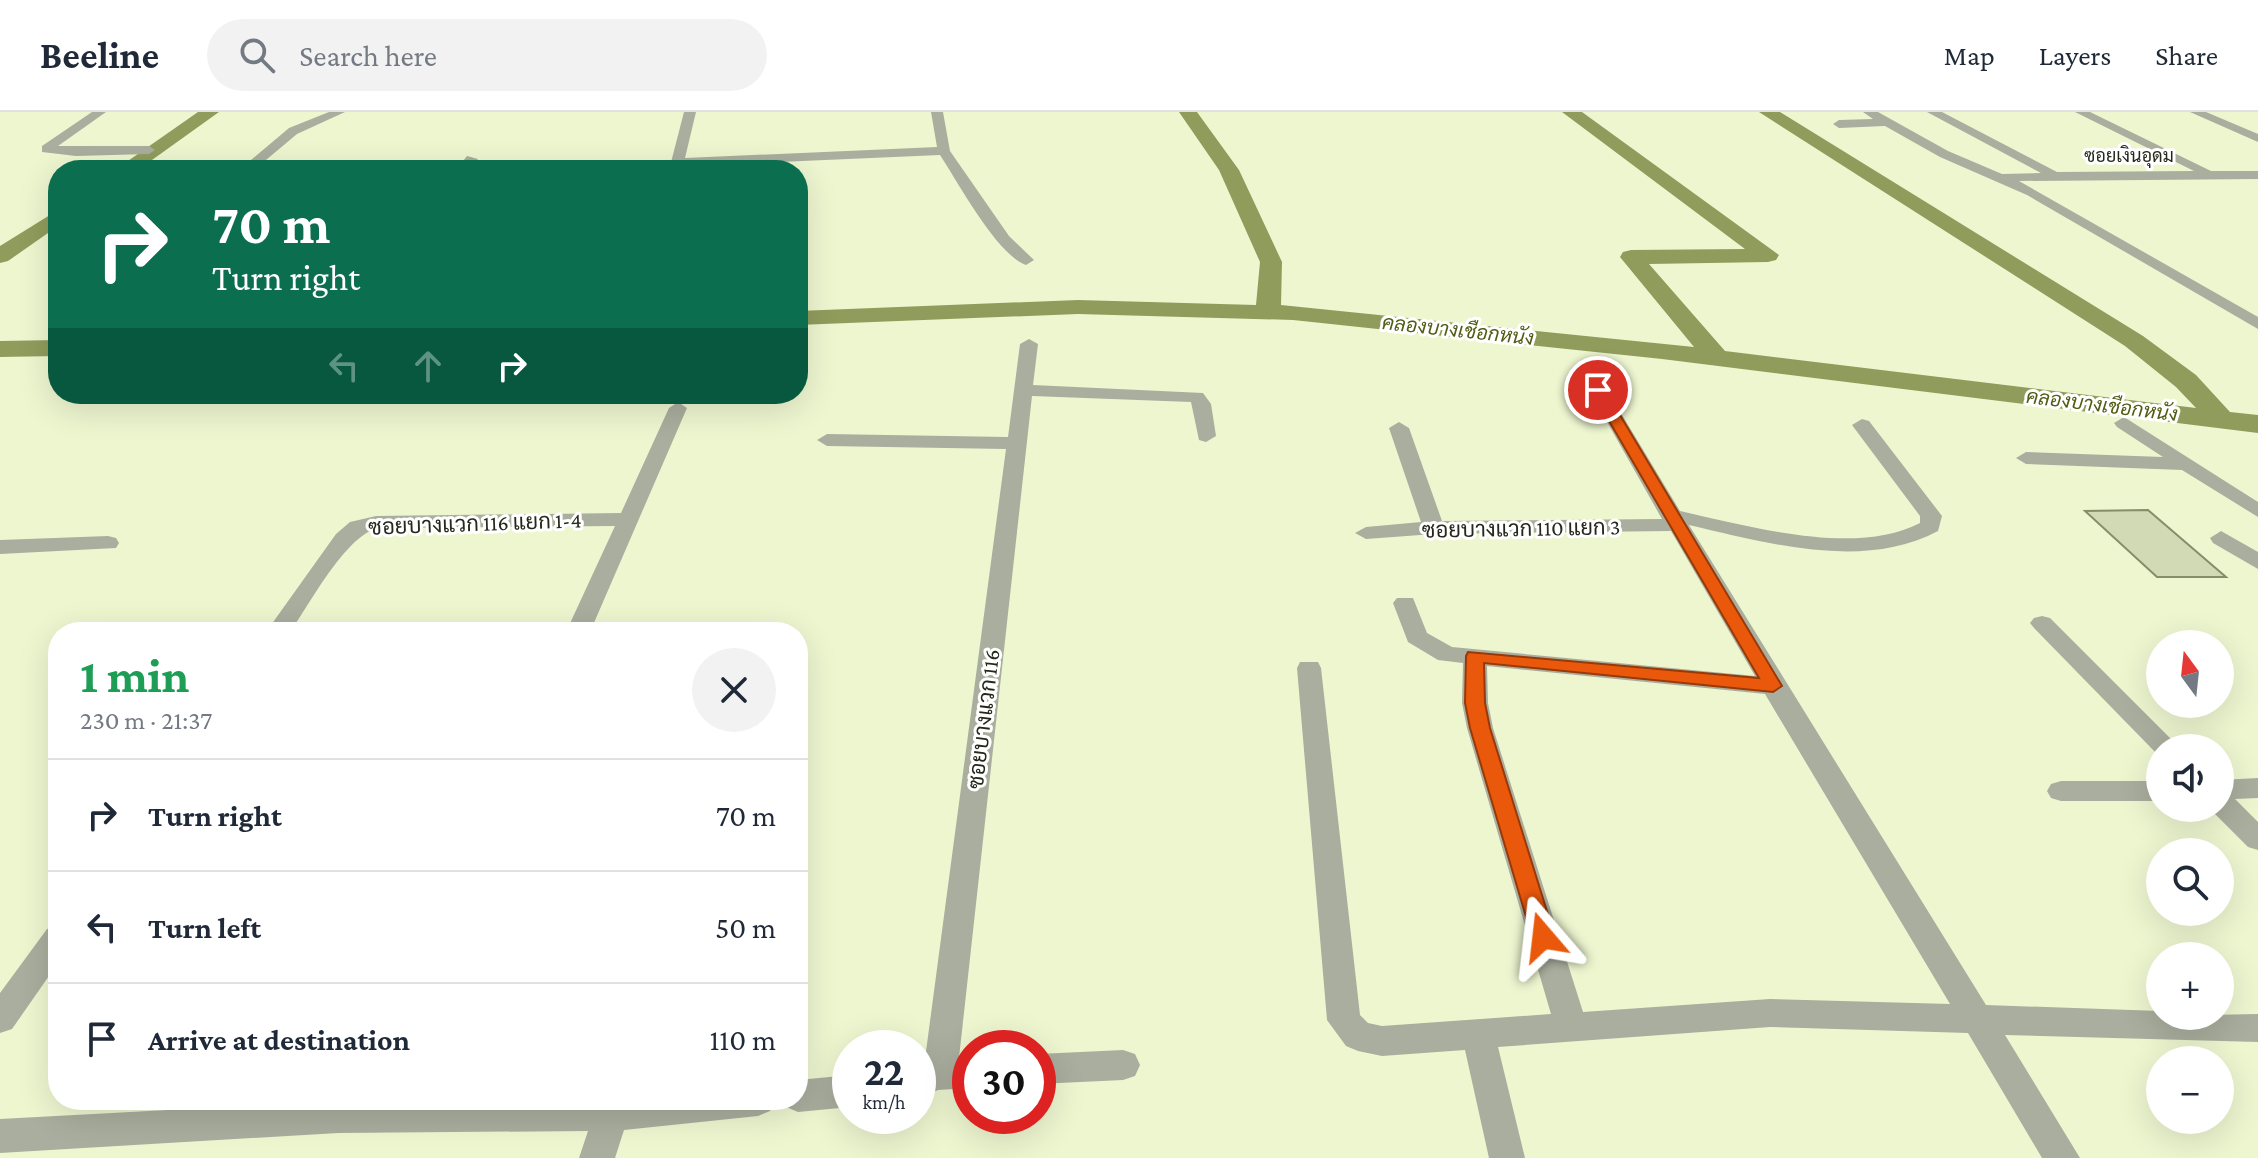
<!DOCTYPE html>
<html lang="en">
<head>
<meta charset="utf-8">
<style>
  :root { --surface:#fff; --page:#f2f2f3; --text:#1f2937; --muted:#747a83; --line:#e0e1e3 }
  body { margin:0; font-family:"Crimson Pro",Sarabun,serif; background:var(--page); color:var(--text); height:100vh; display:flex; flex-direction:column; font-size:30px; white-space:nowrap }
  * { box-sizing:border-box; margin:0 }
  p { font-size:26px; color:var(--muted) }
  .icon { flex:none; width:44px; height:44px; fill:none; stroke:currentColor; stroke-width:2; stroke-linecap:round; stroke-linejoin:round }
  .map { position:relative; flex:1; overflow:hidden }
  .sheet { position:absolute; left:48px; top:510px; width:760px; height:488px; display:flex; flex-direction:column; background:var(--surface); border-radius:32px; box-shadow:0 8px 32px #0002 }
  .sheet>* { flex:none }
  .guide { position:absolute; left:48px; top:48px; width:760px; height:244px; border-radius:32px; box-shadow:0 8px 32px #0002; background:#0b6e4f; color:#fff; overflow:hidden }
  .needle { width:52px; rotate:345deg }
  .buttons { position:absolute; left:2146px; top:518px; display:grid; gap:16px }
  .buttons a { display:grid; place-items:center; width:88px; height:88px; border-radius:50%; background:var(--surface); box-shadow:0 8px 32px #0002; font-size:40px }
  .speed { position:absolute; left:832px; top:918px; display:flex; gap:16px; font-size:40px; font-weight:700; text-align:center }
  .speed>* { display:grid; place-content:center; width:104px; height:104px; border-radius:50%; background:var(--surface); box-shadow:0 8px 32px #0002; line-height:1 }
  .speed small { font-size:20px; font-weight:400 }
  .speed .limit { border:12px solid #d22; background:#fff; color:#111 }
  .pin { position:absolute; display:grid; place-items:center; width:68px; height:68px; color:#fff; margin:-34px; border:4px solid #fff; border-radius:50%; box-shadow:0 2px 8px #0007 }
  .me { position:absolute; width:88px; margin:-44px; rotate:343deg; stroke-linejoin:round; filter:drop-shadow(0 0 6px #0008) }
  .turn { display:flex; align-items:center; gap:28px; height:168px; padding:0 32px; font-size:36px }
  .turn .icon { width:104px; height:104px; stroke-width:2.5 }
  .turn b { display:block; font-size:56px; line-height:68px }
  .lanes { display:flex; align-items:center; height:76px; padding:0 32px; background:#0003; justify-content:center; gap:40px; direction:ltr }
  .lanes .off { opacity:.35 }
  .round { display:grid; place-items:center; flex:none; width:84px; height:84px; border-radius:42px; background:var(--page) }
  .overview { display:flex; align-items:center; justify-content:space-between; height:136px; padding:0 32px }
  h1 { font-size:48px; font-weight:700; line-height:60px; color:#1e9e55 }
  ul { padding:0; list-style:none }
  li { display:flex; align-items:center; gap:24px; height:112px; padding:0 32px; border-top:2px solid var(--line) }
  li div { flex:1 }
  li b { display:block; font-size:30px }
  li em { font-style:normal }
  header { display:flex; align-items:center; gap:48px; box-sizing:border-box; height:112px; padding:0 40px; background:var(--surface); border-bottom:2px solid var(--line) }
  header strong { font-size:38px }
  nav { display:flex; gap:44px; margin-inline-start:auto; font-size:28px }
  .search { width:560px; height:72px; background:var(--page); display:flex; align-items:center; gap:20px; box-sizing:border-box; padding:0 28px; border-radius:44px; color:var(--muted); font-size:30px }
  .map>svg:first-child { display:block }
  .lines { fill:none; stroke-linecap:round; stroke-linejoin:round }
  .canal { fill:#909c5c; fill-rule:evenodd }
  .building { fill:#d1d9b5; stroke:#868d6b; stroke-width:2 }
  .minor { fill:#aaae9e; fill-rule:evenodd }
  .route { fill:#ea580c; stroke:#983908; stroke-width:2 }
  .labels { text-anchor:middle; stroke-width:6; stroke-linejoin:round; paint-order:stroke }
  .far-street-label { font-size:18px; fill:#25281a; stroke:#fff }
  .far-water-label { font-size:20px; font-style:italic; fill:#525c14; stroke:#fff }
  .street-label { font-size:22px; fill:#25281a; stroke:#fff }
</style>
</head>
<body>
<header>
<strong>Beeline</strong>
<div class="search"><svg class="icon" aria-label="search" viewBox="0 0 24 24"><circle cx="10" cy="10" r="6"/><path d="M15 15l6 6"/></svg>Search here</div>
<nav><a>Map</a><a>Layers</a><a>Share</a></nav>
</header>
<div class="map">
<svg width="2258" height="1046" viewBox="0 0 2258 1046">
  <rect width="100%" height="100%" fill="#eef6d0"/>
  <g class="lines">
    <g class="canal">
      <path d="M198,0H219L138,58H115Z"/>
      <path d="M1179,0H1197L1239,58L1282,150L1281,193L1694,235L1620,145L1623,140L1631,138L1745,137L1562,0H1582L1779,143L1776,148L1768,150L1649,152L1725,239L2196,296L2176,275L2125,234L1759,0H1780L2143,224L2196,263L2230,300L2258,303V321L1662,247L1293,208L1078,202L798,213V199L1078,188L1256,193L1260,150L1219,58Z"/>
      <path d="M58,98V114L8,149L0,151V134Z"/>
      <path d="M58,228V244L0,245V229Z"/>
    </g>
  </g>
  <path class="building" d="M2148,398L2226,465H2157L2085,399Z"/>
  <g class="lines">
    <g class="minor">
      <path d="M92,0H106L58,34H149L155,38L149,42L76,44L42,40V34Z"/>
      <path d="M329,0H345L297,22L254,58H239L289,16Z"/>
      <path d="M684,0H696L685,46L937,35L931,0H943L950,39L1009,124L1034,148L1026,153C997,143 958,70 940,43L684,54L683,58H669Z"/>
      <path d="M1863,0H1878L1948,39L2002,62L2041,61L1927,0H1942L2057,60L2194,59L2075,0H2090L2211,59H2258V67L2019,69L2258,205V217L2027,83L1940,45L1885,14L1839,16L1833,12L1839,8L1873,7Z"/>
      <path d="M2190,0H2206L2258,22V30Z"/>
      <path d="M467,44L478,47L470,58H456Z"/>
      <path d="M1029,227L1038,232L1033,273L1203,281L1211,292L1216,324L1206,330L1199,328L1191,290L1032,284L959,946H970V976L938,978L918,988V954L925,947L1006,337L827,334L817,328L827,322L1008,325L1020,232Z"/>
      <path d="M1598,273L1607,278L1680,399C1748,414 1856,445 1920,411V404L1852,313L1862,307L1869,309L1942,404L1938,419C1863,459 1767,431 1689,413L1986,893L2160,899V904L2258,902V930L2005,923L2080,1046H2042L1968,921L1770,915L1498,935L1525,1046H1489L1465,938L1382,944L1358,939L1346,934L1327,908L1297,556L1300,550H1318L1321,556L1360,903L1368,911L1382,914L1551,902L1467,616L1462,591L1463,551L1438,548L1408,530L1393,491L1397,486H1413L1427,521L1452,535L1755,564L1671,419L1434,422L1366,427L1355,421L1366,415L1421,410L1389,316L1399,310L1409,316L1442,409L1662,407L1589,278ZM1487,554L1765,582L1950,892L1770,887L1583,900L1493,616L1488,591Z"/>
      <path d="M678,290L687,296L590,520H566L615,414L377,416C344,426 310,492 290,520H266L336,422L350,410L376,404L621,401L669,296Z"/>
      <path d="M2124,305L2258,390V405L2182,358L2026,352L2016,346L2026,340L2163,345L2117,315L2114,311Z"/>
      <path d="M2221,419L2258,440V457L2213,431L2210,426Z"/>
      <path d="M108,424L116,426L119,431L116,436L0,442V428Z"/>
      <path d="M2042,504L2050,506L2180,636H2160V643H2158L2034,516L2030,511L2034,506Z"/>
      <path d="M2258,666V686L2235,687L2258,710V738L2248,735L2209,696H2220V668Z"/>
      <path d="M2061,669H2160V689H2061L2051,686L2047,679L2051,672Z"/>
      <path d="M58,813V851L12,917L0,921V881L47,817Z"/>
      <path d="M1123,938L1135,942L1140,953L1135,964L1123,968L1038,972V942Z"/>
      <path d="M850,963V995L798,1000L786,995L782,988H798V968Z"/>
      <path d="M775,988L770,999L758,1004L624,1018L615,1046H579L588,1019L338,1021L0,1041V1007L338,989Z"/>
    </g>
  </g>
  <path class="route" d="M1598,274L1605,278L1782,574L1773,580L1484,551L1485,591L1490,616L1555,825L1552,832L1543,835L1535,832L1532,825L1470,616L1465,591L1466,544L1468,540L1759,566L1591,278Z"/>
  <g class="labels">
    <g class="far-street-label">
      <text x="2129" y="50">ซอยเงินอุดม</text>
    </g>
    <g class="far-water-label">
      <text transform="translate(1458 218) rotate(6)" y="7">คลองบางเชือกหนัง</text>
      <text transform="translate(2102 293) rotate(7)" y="7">คลองบางเชือกหนัง</text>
    </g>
    <g class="street-label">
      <text transform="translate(475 411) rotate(-2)" y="8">ซอยบางแวก 116 แยก 1-4</text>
      <text transform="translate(1521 416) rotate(-1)" y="8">ซอยบางแวก 110 แยก 3</text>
      <text transform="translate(983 607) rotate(-83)" y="8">ซอยบางแวก 116</text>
    </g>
  </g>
</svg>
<div class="buttons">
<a><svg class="needle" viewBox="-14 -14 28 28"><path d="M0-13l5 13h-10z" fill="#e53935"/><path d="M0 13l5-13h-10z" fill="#747a83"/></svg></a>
<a><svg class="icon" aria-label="sound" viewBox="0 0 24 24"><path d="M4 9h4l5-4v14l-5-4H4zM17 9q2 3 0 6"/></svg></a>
<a><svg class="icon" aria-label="search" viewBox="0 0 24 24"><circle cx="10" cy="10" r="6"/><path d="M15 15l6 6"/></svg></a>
<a>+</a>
<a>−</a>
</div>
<div class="speed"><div>22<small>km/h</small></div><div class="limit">30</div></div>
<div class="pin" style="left:1598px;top:278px;background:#d93025"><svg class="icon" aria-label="arrive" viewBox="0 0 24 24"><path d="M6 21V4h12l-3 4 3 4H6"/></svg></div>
<svg class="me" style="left:1543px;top:825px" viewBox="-20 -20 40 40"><path d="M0-17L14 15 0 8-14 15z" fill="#ea580c" stroke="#fff" stroke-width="4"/></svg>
<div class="guide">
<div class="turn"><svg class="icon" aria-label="right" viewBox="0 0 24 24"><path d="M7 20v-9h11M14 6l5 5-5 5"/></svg><div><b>70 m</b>Turn right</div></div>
<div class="lanes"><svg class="icon off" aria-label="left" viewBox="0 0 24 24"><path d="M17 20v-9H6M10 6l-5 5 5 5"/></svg><svg class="icon off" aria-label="ahead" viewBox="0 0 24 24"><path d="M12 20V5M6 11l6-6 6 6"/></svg><svg class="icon" aria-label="right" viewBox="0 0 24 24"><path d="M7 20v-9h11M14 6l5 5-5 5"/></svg></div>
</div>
<section class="sheet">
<div class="overview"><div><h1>1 min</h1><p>230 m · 21:37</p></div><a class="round"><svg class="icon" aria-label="close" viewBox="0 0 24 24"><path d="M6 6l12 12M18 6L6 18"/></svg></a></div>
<ul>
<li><svg class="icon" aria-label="right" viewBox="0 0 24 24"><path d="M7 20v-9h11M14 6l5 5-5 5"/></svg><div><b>Turn right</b></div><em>70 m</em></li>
<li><svg class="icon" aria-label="left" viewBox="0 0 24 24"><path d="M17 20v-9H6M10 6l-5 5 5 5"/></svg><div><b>Turn left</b></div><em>50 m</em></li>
<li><svg class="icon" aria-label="arrive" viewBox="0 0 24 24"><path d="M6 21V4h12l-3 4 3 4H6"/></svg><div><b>Arrive at destination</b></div><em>110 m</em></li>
</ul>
</section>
</div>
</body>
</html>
